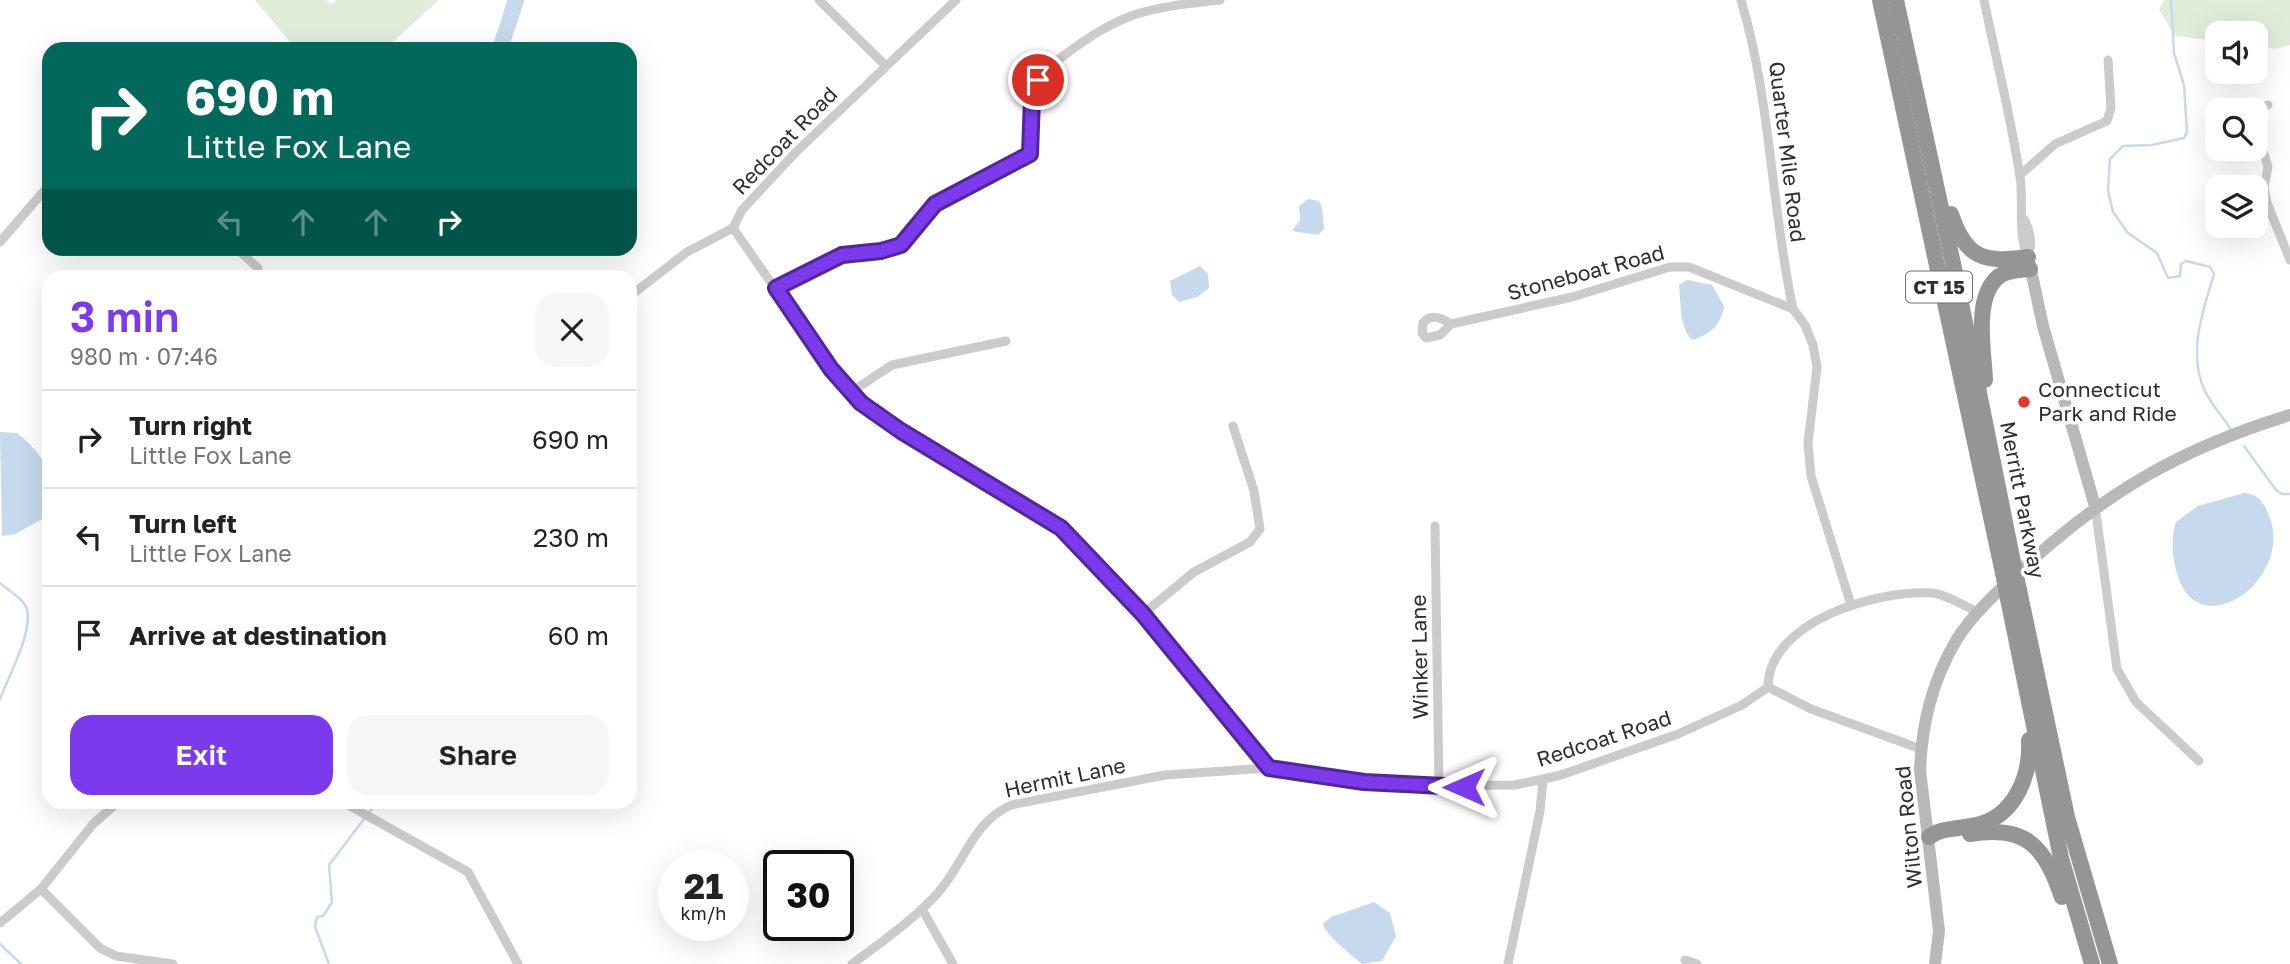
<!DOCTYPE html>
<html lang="en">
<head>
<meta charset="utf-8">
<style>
  :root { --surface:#fff; --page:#f6f6f6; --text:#222; --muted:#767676; --line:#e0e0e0; --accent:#7c3aed }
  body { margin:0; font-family:"Golos Text",sans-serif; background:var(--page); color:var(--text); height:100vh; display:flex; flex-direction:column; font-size:26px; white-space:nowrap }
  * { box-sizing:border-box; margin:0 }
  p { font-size:23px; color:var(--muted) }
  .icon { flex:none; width:38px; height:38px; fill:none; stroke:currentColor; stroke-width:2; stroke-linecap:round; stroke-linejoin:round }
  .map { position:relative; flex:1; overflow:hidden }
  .drawer { position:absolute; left:42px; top:270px; width:595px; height:539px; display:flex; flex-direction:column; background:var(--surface); border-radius:21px; box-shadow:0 7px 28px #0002 }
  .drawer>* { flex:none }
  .top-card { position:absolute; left:42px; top:42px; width:595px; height:214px; border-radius:21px; box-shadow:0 7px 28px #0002; background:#00695c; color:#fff; overflow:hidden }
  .tools { position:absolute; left:2205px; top:21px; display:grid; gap:14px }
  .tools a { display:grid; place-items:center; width:63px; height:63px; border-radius:14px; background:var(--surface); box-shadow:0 7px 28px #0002; font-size:35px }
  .speed { position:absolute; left:658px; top:850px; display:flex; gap:14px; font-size:35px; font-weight:700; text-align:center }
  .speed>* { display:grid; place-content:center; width:91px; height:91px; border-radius:50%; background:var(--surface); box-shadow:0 7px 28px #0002; line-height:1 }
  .speed small { font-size:18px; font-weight:400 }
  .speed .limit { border:4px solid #111; border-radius:10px; background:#fff; color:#111 }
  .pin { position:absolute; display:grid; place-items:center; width:60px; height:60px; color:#fff; margin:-30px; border:4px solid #fff; border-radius:50%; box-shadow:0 2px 7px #0007 }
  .me { position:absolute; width:77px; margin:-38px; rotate:270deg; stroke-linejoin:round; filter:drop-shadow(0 0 5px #0008) }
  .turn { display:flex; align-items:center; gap:24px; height:147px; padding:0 28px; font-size:32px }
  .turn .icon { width:91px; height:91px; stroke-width:2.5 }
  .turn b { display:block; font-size:49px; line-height:60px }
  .lanes { display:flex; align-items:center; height:66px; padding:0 28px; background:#0003; justify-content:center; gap:35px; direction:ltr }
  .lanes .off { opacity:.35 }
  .round { display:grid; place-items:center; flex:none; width:74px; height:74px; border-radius:21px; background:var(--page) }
  .head { display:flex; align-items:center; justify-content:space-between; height:119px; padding:0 28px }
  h1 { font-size:42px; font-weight:600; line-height:52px; color:var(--accent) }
  .primary-button { display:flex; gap:14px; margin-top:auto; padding:14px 28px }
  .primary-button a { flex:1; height:80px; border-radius:21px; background:var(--accent); color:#fff; font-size:28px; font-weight:600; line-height:80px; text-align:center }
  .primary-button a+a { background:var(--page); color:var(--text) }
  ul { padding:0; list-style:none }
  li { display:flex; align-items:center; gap:21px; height:98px; padding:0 28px; border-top:2px solid var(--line) }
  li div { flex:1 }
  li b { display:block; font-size:26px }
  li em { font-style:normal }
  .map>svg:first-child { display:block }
  .green { fill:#e2ecdb }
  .water { fill:#c7d9ec }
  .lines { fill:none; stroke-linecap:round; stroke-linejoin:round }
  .stream { stroke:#c7d9ec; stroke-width:2.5 }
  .river { stroke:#c7d9ec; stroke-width:16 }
  .street { stroke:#cbcbcb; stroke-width:9 }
  .secondary { stroke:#b8b8b8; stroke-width:12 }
  .highway { stroke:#959595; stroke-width:16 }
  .highway-bridge { stroke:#959595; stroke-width:16 }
  .route-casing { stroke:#51269a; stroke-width:18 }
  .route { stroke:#7c3aed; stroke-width:12 }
  .poi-dot { fill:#e8362d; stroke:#fff; stroke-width:2.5 }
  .labels { text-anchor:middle; stroke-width:7; stroke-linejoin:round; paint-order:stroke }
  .shield { fill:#fff; stroke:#6d6d6d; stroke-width:2 }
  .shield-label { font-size:19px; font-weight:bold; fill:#2e2e2e }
  .street-label { font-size:21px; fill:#2e2e2e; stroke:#fff }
  .poi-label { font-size:21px; fill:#2e2e2e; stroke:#fff; text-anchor:start }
</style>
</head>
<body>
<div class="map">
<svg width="2290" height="964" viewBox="0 0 2290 964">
  <rect width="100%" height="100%" fill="#fff"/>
  <g class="green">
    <path d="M255,0H327L331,4L337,0H439L385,49H296Z"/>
    <path d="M2164,0H2290V45L2276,49L2256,46V33H2217V41L2175,36L2159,10Z"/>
  </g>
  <g class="water">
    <path d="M1308,199L1319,201L1322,207L1324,229L1318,235L1292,231L1300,220L1299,206Z"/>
    <path d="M1200,266L1208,274L1209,288L1197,297L1179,302L1172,295L1170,281Z"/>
    <path d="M1687,280L1712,285L1724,306C1721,325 1710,335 1692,340C1679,327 1681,302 1679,285Z"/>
    <path d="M0,432L17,433C52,461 50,475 46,517L15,534L2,536Z"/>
    <path d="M2244,493C2262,494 2265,506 2271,521C2290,583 2195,648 2176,570C2172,555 2171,537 2176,522L2198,506Z"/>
    <path d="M1374,902L1390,913L1396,936L1382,961L1362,964C1352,955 1325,935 1323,924L1331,917Z"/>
  </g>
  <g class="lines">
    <g class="stream">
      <path d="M2171,0L2174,53L2184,85L2187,132L2184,138L2152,145L2123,146L2110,159L2108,191L2113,212L2128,233L2157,253L2168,278L2180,276L2181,264L2186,261L2210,267L2214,274C2203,311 2187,353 2205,391C2211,404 2222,416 2230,428"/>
      <path d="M2244,446L2276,490L2282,494H2290"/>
      <path d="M0,583C7,590 20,596 25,605C37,625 8,677 0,699"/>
      <path d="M0,944L21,964"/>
      <path d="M329,964L315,927L317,917L323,916L332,902L329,865L377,802"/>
    </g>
    <path class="river" d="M500,49L516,0"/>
    <g class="street">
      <path d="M819,0L885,65"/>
      <path d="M1741,0C1771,100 1771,207 1793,309"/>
      <path d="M1984,0C1996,59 2011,117 2020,177C2024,203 2017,233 2028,257"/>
      <path d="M2268,105L2259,110L2256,127L2268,167L2264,188L2267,203L2290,260"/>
      <path d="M2020,175L2055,144L2107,121L2111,108L2108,60"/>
      <path d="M2024,219C2031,232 2033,244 2028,257"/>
      <path d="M733,228L831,369L861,403L901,431L1061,528L1143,614L1269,768"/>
      <path d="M733,228L742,210L796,152L956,0"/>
      <path d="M0,242L49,185"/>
      <path d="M236,248L258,268"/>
      <path d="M777,288L842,255L882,251L901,245L935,204L1030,154C1035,132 1027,105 1036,84C1041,71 1055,62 1066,54C1124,10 1150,8 1220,0"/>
      <path d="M630,296L687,252L733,228"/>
      <path d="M1451,324C1442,318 1431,313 1423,323L1422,333L1426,338L1440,335L1451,324L1572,297L1670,267H1689L1793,309L1805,325L1813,345L1817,367L1808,443L1811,476L1851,605"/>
      <path d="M851,392L892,365L1006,341"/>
      <path d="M2095,506L2117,669L2136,702L2199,761"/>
      <path d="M1435,526L1439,788"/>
      <path d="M1143,614L1194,572L1250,542L1260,529L1254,491L1233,426"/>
      <path d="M1768,687C1768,621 1879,589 1933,593C1948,595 1964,606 1978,612"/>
      <path d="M1768,687L1811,709L1921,749"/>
      <path d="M343,802L468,872L518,964"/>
      <path d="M41,889L100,948L116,956L173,964"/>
      <path d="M922,909L953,964"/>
      <path d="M0,923L41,889L93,824L118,802"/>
      <path d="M1685,960L1697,964"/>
      <path d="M852,964C880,943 912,921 936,895C964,865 971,823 1011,805L1165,775L1269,768L1312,777L1412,786L1515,785L1561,775L1678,734L1742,705L1768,687"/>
      <path d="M1508,964L1540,811L1543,780"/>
    </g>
    <g class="secondary">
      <path d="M2029,261L2043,326L2095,506"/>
      <path d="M1935,964L1939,931L1920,770C1922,723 1932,681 1957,639C1973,614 1996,593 2018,573C2102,494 2179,449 2290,415"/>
    </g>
    <g class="highway">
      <path d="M1880,0L2003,573"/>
      <path d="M1896,0L1954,268L2014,567"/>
      <path d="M1951,214C1966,259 1984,263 2028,257"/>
      <path d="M1985,380C1984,352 1973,298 1998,277C2006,270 2019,270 2030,269"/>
      <path d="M2019,590L2067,817L2110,964"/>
      <path d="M2008,599L2061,858L2092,964"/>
      <path d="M1970,834C2027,825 2044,846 2062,897"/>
      <path d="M1929,837C1942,827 1961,829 1976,825C2015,817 2031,775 2029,740"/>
    </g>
    <g class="highway-bridge">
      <path d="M2014,567L2019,590"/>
      <path d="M2003,573L2008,599"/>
    </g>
  </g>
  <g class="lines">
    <g class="route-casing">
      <path id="route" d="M1038,80L1032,98L1030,154L935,204L901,245L881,251L842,255L776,288L831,369L861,403L901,431L1061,528L1143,614L1269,768L1364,782L1464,787"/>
    </g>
    <use href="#route" class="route"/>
  </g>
  <circle class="poi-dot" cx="2024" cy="402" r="7"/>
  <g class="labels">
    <rect class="shield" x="1906" y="271.5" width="66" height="31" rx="5"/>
    <g class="shield-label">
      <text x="1939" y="294">CT 15</text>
    </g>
    <g class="street-label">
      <text transform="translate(785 141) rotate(-46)" y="7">Redcoat Road</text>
      <text transform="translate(1787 152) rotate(83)" y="7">Quarter Mile Road</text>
      <text transform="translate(1586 273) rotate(-15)" y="7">Stoneboat Road</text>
      <text transform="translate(2022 500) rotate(79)" y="7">Merritt Parkway</text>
      <text transform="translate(1420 657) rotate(-91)" y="7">Winker Lane</text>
      <text transform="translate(1604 739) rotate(-18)" y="7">Redcoat Road</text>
      <text transform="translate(1065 778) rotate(-12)" y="7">Hermit Lane</text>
      <text transform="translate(1909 827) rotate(-96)" y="7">Wilton Road</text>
    </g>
    <g class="poi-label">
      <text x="2038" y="397">Connecticut<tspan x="2038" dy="24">Park and Ride</tspan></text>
    </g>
  </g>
</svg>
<div class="tools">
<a><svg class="icon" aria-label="sound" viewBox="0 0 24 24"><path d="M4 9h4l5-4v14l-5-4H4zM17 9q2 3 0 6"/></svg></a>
<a><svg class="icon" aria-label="search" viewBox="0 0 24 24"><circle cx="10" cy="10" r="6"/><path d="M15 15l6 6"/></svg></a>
<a><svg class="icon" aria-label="layers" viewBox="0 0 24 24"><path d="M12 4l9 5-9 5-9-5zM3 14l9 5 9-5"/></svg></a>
</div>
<div class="speed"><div>21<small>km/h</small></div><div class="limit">30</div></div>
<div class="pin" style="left:1038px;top:80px;background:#d93025"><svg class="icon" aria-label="arrive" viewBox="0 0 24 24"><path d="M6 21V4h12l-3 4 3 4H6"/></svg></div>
<svg class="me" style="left:1464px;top:787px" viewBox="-20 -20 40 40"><path d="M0-17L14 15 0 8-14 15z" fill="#7c3aed" stroke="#fff" stroke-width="4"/></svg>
<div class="top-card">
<div class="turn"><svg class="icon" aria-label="right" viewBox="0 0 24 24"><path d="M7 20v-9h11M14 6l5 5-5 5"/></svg><div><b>690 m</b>Little Fox Lane</div></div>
<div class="lanes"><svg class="icon off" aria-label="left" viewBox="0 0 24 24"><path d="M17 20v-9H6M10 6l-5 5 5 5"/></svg><svg class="icon off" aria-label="ahead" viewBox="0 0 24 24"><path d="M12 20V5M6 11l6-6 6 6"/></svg><svg class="icon off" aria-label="ahead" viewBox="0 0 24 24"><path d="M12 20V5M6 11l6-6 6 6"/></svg><svg class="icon" aria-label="right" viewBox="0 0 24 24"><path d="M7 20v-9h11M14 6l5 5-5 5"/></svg></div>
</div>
<section class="drawer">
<div class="head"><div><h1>3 min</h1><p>980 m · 07:46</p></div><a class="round"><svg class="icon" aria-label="close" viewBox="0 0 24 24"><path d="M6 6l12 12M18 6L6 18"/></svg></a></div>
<ul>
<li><svg class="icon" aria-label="right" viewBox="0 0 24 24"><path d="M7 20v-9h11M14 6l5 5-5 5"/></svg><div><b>Turn right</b><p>Little Fox Lane</p></div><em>690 m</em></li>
<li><svg class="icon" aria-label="left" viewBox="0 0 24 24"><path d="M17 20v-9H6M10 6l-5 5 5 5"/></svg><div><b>Turn left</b><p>Little Fox Lane</p></div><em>230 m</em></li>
<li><svg class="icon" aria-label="arrive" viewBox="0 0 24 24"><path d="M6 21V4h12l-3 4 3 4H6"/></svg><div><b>Arrive at destination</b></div><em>60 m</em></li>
</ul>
<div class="primary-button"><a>Exit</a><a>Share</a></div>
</section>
</div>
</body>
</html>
